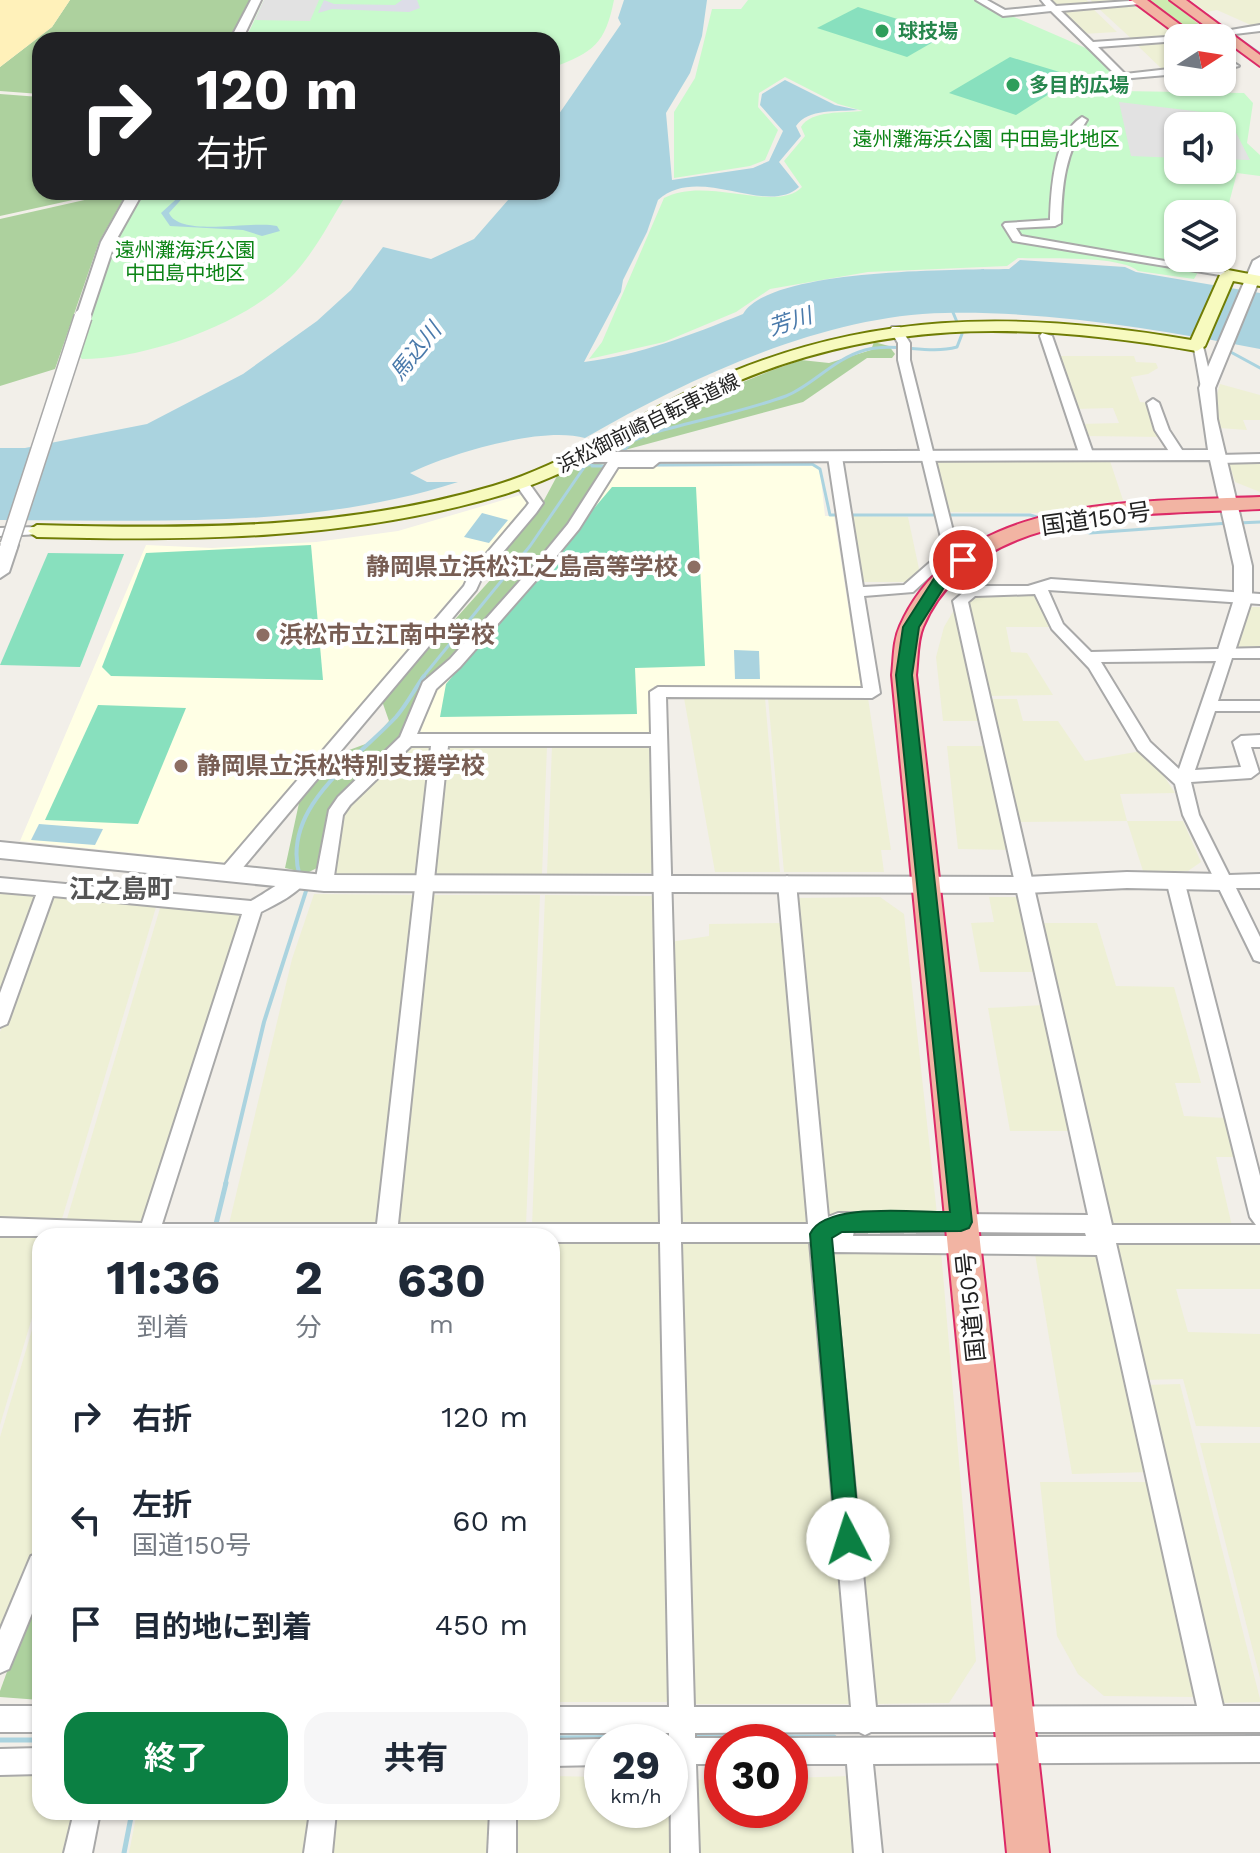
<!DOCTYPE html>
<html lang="ja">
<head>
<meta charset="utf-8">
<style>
  :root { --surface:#fff; --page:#f6f6f7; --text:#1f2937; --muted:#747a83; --accent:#0b8043 }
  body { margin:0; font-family:"Work Sans","Noto Sans JP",sans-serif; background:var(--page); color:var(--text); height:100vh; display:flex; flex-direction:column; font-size:30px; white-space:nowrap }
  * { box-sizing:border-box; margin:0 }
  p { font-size:26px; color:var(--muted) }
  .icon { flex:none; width:44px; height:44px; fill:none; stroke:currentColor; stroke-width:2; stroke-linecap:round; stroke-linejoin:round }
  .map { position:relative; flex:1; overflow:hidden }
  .sheet { position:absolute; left:32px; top:1228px; width:528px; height:592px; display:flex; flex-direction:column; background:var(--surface); border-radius:24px; box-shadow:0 2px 6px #0004 }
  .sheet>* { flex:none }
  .guide { position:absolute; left:32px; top:32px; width:528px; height:168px; border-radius:24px; box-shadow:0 2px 6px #0004; background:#202124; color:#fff; overflow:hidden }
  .needle { width:52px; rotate:78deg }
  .tools { position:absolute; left:1164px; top:24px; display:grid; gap:16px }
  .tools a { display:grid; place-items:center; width:72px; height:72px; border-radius:16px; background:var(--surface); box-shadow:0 2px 6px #0004; font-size:40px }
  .speed { position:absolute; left:584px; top:1724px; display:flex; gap:16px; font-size:40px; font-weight:700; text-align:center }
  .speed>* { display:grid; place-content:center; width:104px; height:104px; border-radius:50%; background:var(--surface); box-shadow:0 2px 6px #0004; line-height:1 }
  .speed small { font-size:20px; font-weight:400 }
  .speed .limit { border:12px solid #d22; background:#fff; color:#111 }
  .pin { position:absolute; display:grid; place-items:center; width:68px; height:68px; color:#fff; margin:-34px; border:4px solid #fff; border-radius:50%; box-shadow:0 2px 8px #0007 }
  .me { position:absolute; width:88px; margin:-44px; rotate:355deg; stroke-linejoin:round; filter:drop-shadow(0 0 6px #0008) }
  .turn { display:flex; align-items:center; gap:28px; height:168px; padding:0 32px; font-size:36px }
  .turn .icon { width:104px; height:104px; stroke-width:2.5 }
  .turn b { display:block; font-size:56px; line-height:68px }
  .eta { display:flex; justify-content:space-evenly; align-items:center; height:136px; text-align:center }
  .eta b { font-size:48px; font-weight:700; line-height:56px }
  .cta { display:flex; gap:16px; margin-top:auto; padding:16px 32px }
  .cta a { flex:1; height:92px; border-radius:24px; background:var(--accent); color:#fff; font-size:32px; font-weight:700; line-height:92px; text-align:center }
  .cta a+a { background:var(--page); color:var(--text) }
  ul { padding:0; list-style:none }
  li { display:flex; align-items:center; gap:24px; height:104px; padding:0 32px }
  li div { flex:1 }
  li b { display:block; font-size:30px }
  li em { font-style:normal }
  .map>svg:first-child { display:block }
  .education { fill:#ffffe5 }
  .farmland { fill:#eef0d5 }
  .grass { fill:#cdebb0 }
  .forest { fill:#add19e }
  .sand { fill:#fff1ba }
  .park { fill:#c8facc; fill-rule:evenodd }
  .pitch { fill:#88e0be }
  .parking { fill:#e2e2e2 }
  .plaza { fill:#dddde8 }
  .water { fill:#aad3df }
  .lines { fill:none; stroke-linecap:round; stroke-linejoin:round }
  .stream-far3 { stroke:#aad3df; stroke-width:2 }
  .stream-far2 { stroke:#aad3df; stroke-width:3 }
  .stream-far1 { stroke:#aad3df; stroke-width:4 }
  .stream { stroke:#aad3df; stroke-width:5 }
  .minor-tunnel { stroke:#c8c6c1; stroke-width:24; stroke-dasharray:24 12; stroke-linecap:butt }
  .minor-casing { stroke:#a9a9a9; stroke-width:4 }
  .tertiary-casing { stroke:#a9a9a9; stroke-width:4 }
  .secondary-casing { stroke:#707d05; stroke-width:4 }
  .trunk-casing { stroke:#dc2a67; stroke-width:4 }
  .minor { fill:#fff; fill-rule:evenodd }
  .tertiary { fill:#fff; fill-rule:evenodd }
  .secondary { fill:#f7fabf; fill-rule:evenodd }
  .trunk { fill:#f2b4a3; fill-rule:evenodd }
  .tertiary-bridge-casing { stroke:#a9a9a9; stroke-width:20; stroke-linecap:butt }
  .tertiary-bridge { stroke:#fff; stroke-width:17 }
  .route { fill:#0b8043; stroke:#07532c; stroke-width:2 }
  .leisure-dot { fill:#2e9e5b; stroke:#fff; stroke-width:3 }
  .education-dot { fill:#8d6e63; stroke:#fff; stroke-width:3 }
  .labels { text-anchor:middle; stroke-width:8; stroke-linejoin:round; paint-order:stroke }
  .far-leisure-label { font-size:20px; font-weight:bold; fill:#27864d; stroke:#fff; text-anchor:start }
  .far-park-label { font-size:20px; fill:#0c8416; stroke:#fff }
  .far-street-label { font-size:20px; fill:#222; stroke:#fff }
  .far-water-label { font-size:22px; font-style:italic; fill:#4a7aab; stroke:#fff }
  .street-label { font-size:24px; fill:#222; stroke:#fff }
  .education-label { font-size:24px; font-weight:bold; fill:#785e54; stroke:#fff; text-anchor:start }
  .neighbourhood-label { font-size:26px; font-weight:bold; fill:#555; stroke:#fff }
</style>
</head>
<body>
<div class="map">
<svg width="1260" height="1853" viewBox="0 0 1260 1853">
  <rect width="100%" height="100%" fill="#f2efe9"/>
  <g class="education">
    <path d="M813,466L820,470L825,516H834L861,688L654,686V736H419L437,686L577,529L619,467Z"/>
    <path d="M524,494L532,502L227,863L20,841L146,545L212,548L316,542L398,531Z"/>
  </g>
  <g class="farmland">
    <path d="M1050,0H1086L1093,4L1091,0H1133L1183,38L1135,42L1095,5L1090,6L1117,32L1082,34Z"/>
    <path d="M1190,0H1260V25L1253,26L1217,10L1207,12Z"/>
    <path d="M1178,40V71L1165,72L1135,43Z"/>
    <path d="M1056,356H1134L1136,362L1156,363L1158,368L1148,374L1131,377L1140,402L1150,403L1164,437L1084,436L1080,424L1119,423L1113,408L1074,409Z"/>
    <path d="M1220,384L1260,395V420H1243L1247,430L1219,428L1214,404Z"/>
    <path d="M936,461H1110L1123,500L1038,513L948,512Z"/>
    <path d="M1229,463H1260V492L1235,482Z"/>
    <path d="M850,516L908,517L919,569L909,582H860Z"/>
    <path d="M1031,594L1037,597L1052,627H1006L1011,652L1027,653L1053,695L990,696L968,603L976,595Z"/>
    <path d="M957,605L983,721H943L936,657L944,627Z"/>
    <path d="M1249,607H1260V649H1235Z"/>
    <path d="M684,698H765L780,872H715Z"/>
    <path d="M768,698H868L891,850H881L884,872H784Z"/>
    <path d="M990,699H1017L1023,721H1058L1085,761L1141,751L1160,770L1175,793L1120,794L1127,821H1183L1201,862L1188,871H1143L1127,821L1019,822Z"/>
    <path d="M405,746H434L419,875H331L338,813Z"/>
    <path d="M444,746H547L542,874H432Z"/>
    <path d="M552,746H654L657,873L547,874Z"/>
    <path d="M947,746H989L1012,850L958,849Z"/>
    <path d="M0,891L37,894L0,996Z"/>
    <path d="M50,894L157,904L61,1222L0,1220V1032Z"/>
    <path d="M314,894L418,895L381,1221L374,1225L229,1224L292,959Z"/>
    <path d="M430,895H540L526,1225L399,1227L394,1223Z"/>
    <path d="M545,895L656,896L665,1219L659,1227L532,1226Z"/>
    <path d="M880,897L904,914L937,1214L831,1216L826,1212L795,898Z"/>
    <path d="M989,897H1022L1038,972H980L971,923L994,922Z"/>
    <path d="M161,905L236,911L241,915L145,1218L138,1224L66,1222Z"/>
    <path d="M784,923L810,1219L804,1225L685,1226L678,1221L670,942L709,936V924Z"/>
    <path d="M1040,923H1097L1116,986L1174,987L1201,1083H1175L1184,1116L1227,1118L1237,1157H1216L1232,1226L1112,1225L1108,1221Z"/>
    <path d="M1044,1005L1072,1131H1010L988,1008Z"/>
    <path d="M0,1234L40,1236V1291L0,1425Z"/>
    <path d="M806,1238L813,1243L851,1704H692L679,1243L682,1240Z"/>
    <path d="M658,1239L667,1246L670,1702H552V1240Z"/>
    <path d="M1115,1239L1260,1241V1289H1176L1188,1332L1260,1334V1427L1196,1426L1183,1379L1144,1380Z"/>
    <path d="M1034,1248L1102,1250L1152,1472L1072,1474Z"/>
    <path d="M835,1250L941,1251L976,1661L949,1703L874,1704L831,1255Z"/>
    <path d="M40,1303V1537L0,1644V1437Z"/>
    <path d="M1180,1384L1260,1699V1702L1219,1703L1144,1385Z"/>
    <path d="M1200,1443H1260V1678Z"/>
    <path d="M1040,1482H1149L1194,1697L1104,1696L1078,1674L1057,1636Z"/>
    <path d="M0,1775H40V1812H80L70,1853H0Z"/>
    <path d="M552,1776L602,1777V1810H670L671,1778L673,1853H509L511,1812H552Z"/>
    <path d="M851,1776L857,1853H694L695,1780L722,1779V1810H790V1778Z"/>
    <path d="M137,1812H311L306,1853H129Z"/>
    <path d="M330,1812H489L488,1853H325Z"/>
  </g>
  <path class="grass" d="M1147,0H1170L1215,38H1198Z"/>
  <g class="forest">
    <path d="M70,0H250L231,40H40V94L0,91V67L52,27Z"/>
    <path d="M0,94L40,97V192H109L0,216Z"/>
    <path d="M120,192L126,194L99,242L55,369L0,386V219Z"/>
    <path d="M874,342L889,346L895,354L892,358H867L803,402L610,454L605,450L694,402L770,371L801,360L829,363L871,350Z"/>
    <path d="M585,461L605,465L567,524L501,603L423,685L404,734L329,810L319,867L307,873L285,868L299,803L341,753L371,742L389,721L382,701L492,578L495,559L542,504L557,476Z"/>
    <path d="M40,1581V1700L0,1697V1691Z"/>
  </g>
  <path class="sand" d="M0,0H70L52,27L0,67Z"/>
  <g class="park">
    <path d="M264,0H614C605,44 594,52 552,68V40H245Z"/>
    <path d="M748,0H975L1088,49L1109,70L1121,91L1244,93L1253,103L1247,143L1260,155V176L1237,173L1226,214L1225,271L1200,269L1194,279L1138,271C1120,255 1044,259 1018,258L1007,266L868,272L770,289L736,312L664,342L589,359L602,342L664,198C706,175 777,214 802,187L784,161L805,136L801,127C811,110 844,113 863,111L838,104L785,77L759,93L758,107L778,130L765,160L750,166L674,178V112L695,78L712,9H741ZM1178,126H1222V170H1178ZM1178,214H1222V258H1178Z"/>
    <path d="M143,192H348C330,221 314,254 290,278C244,324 147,359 82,359L78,355L115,242Z"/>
  </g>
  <g class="pitch">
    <path d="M858,7L947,34L907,57L817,28Z"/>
    <path d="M1010,57L1076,77L1016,115L949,93Z"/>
    <path d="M612,487H696L705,666L635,668L637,714L440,717L446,684Z"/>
    <path d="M311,545L323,680L111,676L102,667L146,553Z"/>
    <path d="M48,553L124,554L80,667L0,665Z"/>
    <path d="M98,705L186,708L138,824L45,820Z"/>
  </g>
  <g class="parking">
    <path d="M264,0H319L310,21L255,20Z"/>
    <path d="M1119,102L1227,115L1250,160L1222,159V126H1178V158L1131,156Z"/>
  </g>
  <path class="plaza" d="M324,0L334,4L395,5L402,0H417L420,8L409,12L332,9L318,13Z"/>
  <g class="water">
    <path d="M624,0H707L702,36L690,73L666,113L672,180L753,168L769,161L783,131L760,105L762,94L785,80L835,105L858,110C838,112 808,108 796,126L801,136L779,162L799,187C766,217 699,163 658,200L647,232L623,280L621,292L584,362C640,355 691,335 743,314C770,268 956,270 1009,269L1020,260L1125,267L1136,272L1260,293V349C1156,329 1052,311 945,313C824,315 689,378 585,438C542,426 451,453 410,473L427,482H458C309,530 154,520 0,520V448H25L147,424L243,374L317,321L351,290L383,247L431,259L474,239L515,192H552V124L621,24L618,18Z"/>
    <path d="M184,192H188L169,213C180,238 252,220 277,226L280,231L262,236L243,230L170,226L161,213Z"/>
    <path d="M482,513L508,520L489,543L464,537Z"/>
    <path d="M734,650L759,651L760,679H735Z"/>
    <path d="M39,824L103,829L95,845L31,840Z"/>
  </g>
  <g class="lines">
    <g class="stream-far3">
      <path d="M1186,0L1203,13"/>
      <path d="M1230,32L1260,53"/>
      <path d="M1101,88L1136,78"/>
    </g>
    <g class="stream-far2">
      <path d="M1227,350L1260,368"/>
      <path d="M621,453L633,441L649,434C694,421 742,412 786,396C812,386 833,359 865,350C896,342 927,355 957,347L962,334L952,310"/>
      <path d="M652,465L812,464L820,469L830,515H841"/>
      <path d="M592,466H611"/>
      <path d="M849,515H1030L1044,519"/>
      <path d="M1238,523L1260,522"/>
      <path d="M1064,525L1090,533L1229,523"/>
      <path d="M422,678L530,546L585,466L601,460"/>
    </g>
    <g class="stream-far1">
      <path d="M300,877C279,808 356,760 396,717C407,704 414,690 424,676"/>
      <path d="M225,1185L264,1022L306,891L304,886"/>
    </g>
    <g class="stream">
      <path d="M213,1236L226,1183"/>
      <path d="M1247,1736H1260"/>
      <path d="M692,1737H834"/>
      <path d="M552,1738L672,1737"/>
      <path d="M0,1740H40"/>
      <path d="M124,1853L132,1812"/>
    </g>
    <path class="minor-tunnel" d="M844,1233L1008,1234"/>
    <g class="minor-casing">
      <g id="minor">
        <path d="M976,0H987L1005,10L1046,6L1041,0H1050L1056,6L1144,0L1140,4L1061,11L1093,42L1181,36L1178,41L1098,47L1125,74L1178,68V74L1120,79L1051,11L1003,16Z"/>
        <path d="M1260,25V31L1218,36L1213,33Z"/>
        <path d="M1222,64L1234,63L1239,66L1222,70Z"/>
        <path d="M1082,117L1087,120C1065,154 1062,184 1061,223L1055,226L1016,228L1021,236L1228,272L1232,273V277L1013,241L1003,225L1005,223L1050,220C1051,190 1054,134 1082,117Z"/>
        <path d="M892,327H900L910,343V360L958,551L913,592L864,596L880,693L872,698L666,697L681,1224H808L778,883L787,876L796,883L828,1217L838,1213L1088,1215L953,601L971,586H1028L1051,579L1260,594V604L1048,590L1063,624L1091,652L1260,648V658H1232L1218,701H1260V711H1215L1195,770L1241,767L1233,742L1241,736L1260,735V747H1251L1259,772L1251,778L1191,782L1199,815L1229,875L1260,874V888H1236L1260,937V962L1254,960L1183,815L1175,784L1138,750L1089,668L1052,629L1035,594L975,596L968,602L1112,1225H1256L1250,1217L1166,880L1175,873L1184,880L1260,1176V1243H1116L1223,1706H1260V1732H871L865,1735L859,1732L695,1733V1738H722L731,1742H722V1764H696L699,1853H671L670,1742H664L669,1739V1733H552V1707H669L660,1242H552V1236H0V1218L142,1223L242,914L53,896L9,1019L7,1024L0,1027V993L36,895L0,892V878L251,901C265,894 294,871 305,874L308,879C296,895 278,903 261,912L162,1224H377L431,746H411L350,805L343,815L333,883L324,890L315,883L329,810L338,797L400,737L423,682L450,659L536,563L568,524L609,460L614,459H649L658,453L665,457L653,467H618L579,529L546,569L460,667L436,689L417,734H651L650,692L658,687L863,688L828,457L830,454L835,453L842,457L863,587L904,585L944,550L898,360V343L890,330ZM1216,661L1179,769L1150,742L1101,662ZM448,746H651L660,1224H398ZM854,1231L1085,1233L1086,1236H853ZM681,1242H810L851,1707H694ZM832,1252L1097,1255L1197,1706L876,1707Z"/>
        <path d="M1042,333L1052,336L1094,456L1092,459L1087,460L1080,456L1040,336Z"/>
        <path d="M1193,343L1203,346L1213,388L1212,391L1201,388Z"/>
        <path d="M1153,399L1159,403L1169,430L1186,456L1184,459H1174L1155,430L1147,403Z"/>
        <path d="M1260,454V462L1219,463L1212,459L1219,455Z"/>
        <path d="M521,478L526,479L543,503L536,513L482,577L476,590L235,877H223L220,872L223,867L464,586L470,573L526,507L529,503L514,482Z"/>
        <path d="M37,527L42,528V534L0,536V528Z"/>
        <path d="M40,1553V1594L9,1669L0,1673V1630L31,1556Z"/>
        <rect x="0" y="1706" width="40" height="26"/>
        <path d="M1260,1736V1762L873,1764L882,1853H854L847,1764H790V1742H781L790,1738Z"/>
        <path d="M602,1739L609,1742H602V1765L552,1766V1740Z"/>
        <path d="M40,1748V1774L0,1775V1749Z"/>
        <path d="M74,1812H100L92,1853H64Z"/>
        <path d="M310,1812H336L332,1853H304Z"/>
        <path d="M490,1812H516V1853H488Z"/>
      </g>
    </g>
    <g class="tertiary-casing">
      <g id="tertiary">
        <path d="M251,0H261L242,40H230Z"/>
        <path d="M129,192H143L115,242L90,317L78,320L76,317L101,242Z"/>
        <path d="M1260,257V278L1215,388L1217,419L1252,566V599L1233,657H1219L1217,653L1234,599V566L1210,460L587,462L579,457L587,452L1208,450L1199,388L1253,261Z"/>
        <path d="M9,540L18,545L9,572L0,578V546Z"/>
        <path d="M0,842L324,875L1026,877L1127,872L1222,874L1233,882L1222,890L1127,888L1026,893L324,891L0,858Z"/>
      </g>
    </g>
    <g class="secondary-casing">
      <path id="secondary" d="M1228,270L1260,276V286L1233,281L1205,346L1197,351C1024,321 873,317 711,393C639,428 584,470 505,494C351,540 196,541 37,537L28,531L37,525C191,529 344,530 493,486C572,462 627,420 700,386C863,310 1017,310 1191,340L1220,275Z"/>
    </g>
    <g class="trunk-casing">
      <g id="trunk">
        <path d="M1131,0H1147L1198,38H1182Z"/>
        <path d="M1170,0H1186L1260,55V66Z"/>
        <path d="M1260,497V509C1150,515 974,505 923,627C917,641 918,660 916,675L1049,1853H1007L892,675C894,659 893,641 900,626C959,493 1137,502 1260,497Z"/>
      </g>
    </g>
    <use href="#minor" class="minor"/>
    <use href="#tertiary" class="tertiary"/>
    <use href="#secondary" class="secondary"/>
    <use href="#trunk" class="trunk"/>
    <g class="tertiary-bridge-casing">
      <path id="tertiary-bridge" d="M9,545L83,317"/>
    </g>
    <use href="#tertiary-bridge" class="tertiary-bridge"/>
  </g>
  <path class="route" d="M963,556L970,560L948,581L919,627L912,675L972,1222L969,1228L961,1231L842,1232L832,1238L860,1539L857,1548L848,1551L840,1548L836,1539L810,1234C825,1201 917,1213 950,1212L896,675L903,627L937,574Z"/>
  <g class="leisure-dot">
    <circle cx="882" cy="31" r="8"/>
    <circle cx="1013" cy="85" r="8"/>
  </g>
  <g class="education-dot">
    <circle cx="694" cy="567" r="8"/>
    <circle cx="263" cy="635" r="8"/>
    <circle cx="181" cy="766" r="8"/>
  </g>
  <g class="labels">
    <g class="far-leisure-label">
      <text x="898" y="38">球技場</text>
      <text x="1029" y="92">多目的広場</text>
    </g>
    <g class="far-park-label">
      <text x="986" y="146">遠州灘海浜公園 中田島北地区</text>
      <text x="185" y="257">遠州灘海浜公園<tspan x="185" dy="23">中田島中地区</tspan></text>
    </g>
    <g class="far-street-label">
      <text transform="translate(648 423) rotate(-26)" y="7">浜松御前崎自転車道線</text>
    </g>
    <g class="far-water-label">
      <text transform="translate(790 321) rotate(-18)" y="8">芳川</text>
      <text transform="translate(415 351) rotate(-51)" y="8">馬込川</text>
    </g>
    <g class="street-label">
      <text transform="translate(1096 519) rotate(-8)" y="8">国道150号</text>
      <text transform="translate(971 1307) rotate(-96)" y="8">国道150号</text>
    </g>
    <g class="education-label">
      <text x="678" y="575" text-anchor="end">静岡県立浜松江之島高等学校</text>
      <text x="279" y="643">浜松市立江南中学校</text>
      <text x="197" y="774">静岡県立浜松特別支援学校</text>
    </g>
    <g class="neighbourhood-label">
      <text x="121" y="898">江之島町</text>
    </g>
  </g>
</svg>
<div class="tools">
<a><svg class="needle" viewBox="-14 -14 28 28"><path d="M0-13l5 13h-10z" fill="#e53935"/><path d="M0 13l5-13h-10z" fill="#747a83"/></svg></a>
<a><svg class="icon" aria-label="sound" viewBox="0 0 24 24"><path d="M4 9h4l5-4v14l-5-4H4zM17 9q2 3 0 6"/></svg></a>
<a><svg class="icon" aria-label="layers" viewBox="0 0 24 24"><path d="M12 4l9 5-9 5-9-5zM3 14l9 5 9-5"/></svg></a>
</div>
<div class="speed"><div>29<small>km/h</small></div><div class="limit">30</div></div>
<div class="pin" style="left:963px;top:560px;background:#d93025"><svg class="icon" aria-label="arrive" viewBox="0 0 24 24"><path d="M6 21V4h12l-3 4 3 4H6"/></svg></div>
<svg class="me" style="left:848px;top:1539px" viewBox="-20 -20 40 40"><circle r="19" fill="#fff"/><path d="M0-13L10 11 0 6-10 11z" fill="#0b8043"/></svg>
<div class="guide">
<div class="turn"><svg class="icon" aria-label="right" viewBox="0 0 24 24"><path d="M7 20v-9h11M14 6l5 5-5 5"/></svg><div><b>120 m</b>右折</div></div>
</div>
<section class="sheet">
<div class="eta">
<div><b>11:36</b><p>到着</p></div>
<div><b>2</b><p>分</p></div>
<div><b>630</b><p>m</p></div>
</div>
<ul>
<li><svg class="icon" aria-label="right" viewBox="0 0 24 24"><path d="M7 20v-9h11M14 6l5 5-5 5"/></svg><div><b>右折</b></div><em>120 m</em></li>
<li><svg class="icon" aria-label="left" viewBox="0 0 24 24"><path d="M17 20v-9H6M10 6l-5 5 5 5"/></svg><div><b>左折</b><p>国道150号</p></div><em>60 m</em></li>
<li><svg class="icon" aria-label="arrive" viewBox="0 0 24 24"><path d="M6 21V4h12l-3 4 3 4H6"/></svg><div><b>目的地に到着</b></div><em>450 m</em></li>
</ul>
<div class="cta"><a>終了</a><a>共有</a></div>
</section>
</div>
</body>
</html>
